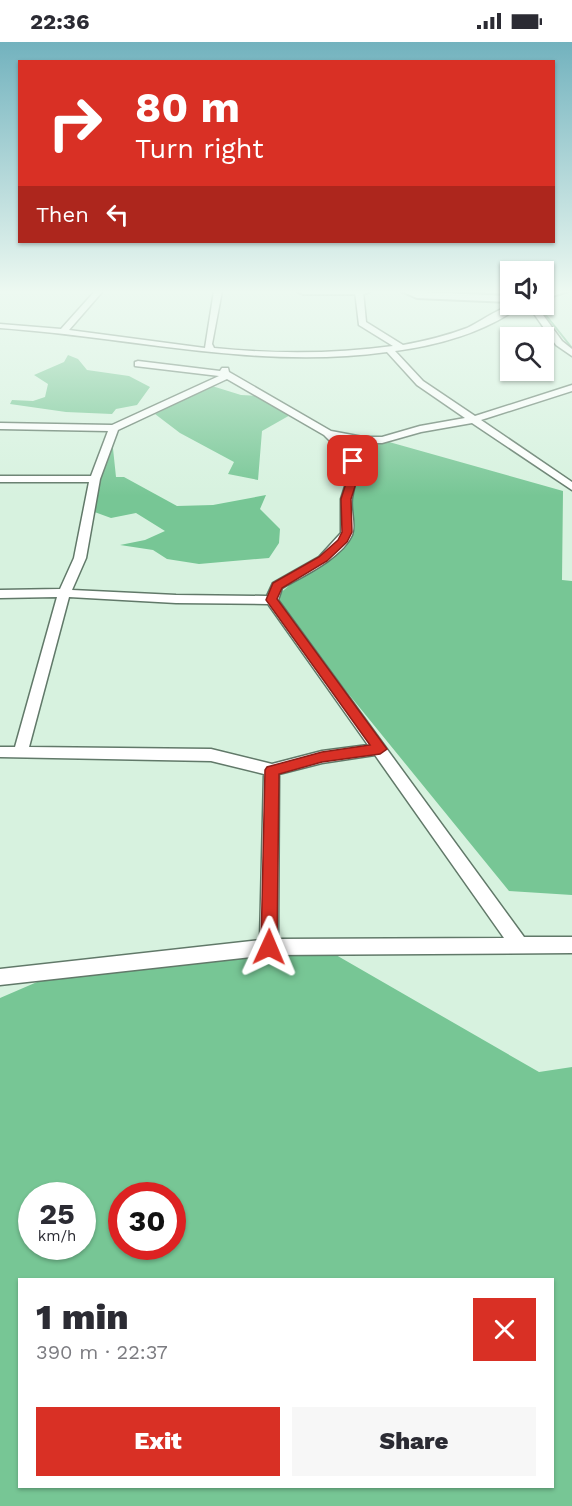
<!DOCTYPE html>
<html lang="en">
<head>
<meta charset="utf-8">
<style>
  :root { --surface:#fff; --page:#f7f7f7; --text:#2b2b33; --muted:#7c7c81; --accent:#d93025 }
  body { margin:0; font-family:"Work Sans",sans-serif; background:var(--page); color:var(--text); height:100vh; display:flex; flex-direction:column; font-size:22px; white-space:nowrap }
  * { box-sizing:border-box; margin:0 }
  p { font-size:20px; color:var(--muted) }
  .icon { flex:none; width:33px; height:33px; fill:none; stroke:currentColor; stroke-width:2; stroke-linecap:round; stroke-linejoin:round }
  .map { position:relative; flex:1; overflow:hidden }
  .details { position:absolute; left:18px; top:1236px; width:536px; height:210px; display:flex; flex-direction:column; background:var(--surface); border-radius:0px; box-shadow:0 2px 4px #0004 }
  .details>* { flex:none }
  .top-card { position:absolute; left:18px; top:18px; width:537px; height:183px; border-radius:0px; box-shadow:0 2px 4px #0004; background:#d93025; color:#fff; overflow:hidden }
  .controls { position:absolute; left:500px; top:219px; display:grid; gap:12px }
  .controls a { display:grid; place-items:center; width:54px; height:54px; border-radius:0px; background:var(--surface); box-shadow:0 2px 4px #0004; font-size:30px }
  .speed { position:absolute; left:18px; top:1140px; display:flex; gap:12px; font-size:30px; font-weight:700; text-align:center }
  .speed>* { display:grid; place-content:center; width:78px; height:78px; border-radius:50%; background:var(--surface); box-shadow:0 2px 4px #0004; line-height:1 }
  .speed small { font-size:15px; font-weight:400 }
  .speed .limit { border:9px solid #d22; background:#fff; color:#111 }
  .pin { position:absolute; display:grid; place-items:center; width:51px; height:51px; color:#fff; margin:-26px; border-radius:12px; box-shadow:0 3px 9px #0006 }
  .me { position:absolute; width:66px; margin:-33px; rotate:1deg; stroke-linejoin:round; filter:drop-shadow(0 0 4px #0008) }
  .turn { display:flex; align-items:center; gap:21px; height:126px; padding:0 18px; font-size:27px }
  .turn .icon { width:78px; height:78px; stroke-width:2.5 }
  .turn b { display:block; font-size:42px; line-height:51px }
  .then { display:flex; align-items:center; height:57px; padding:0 18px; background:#0003; gap:12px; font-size:22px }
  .round { display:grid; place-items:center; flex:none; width:63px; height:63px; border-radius:0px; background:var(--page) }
  .headline { display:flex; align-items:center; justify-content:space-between; height:102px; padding:0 18px }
  h1 { font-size:36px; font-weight:800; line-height:45px }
  .cta { display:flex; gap:12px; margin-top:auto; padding:12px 18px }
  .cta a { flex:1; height:69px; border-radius:0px; background:var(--accent); color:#fff; font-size:24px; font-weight:800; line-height:69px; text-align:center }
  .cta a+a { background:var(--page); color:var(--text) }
  .status { display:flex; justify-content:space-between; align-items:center; height:42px; padding:0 30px; background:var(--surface); direction:ltr }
  .status svg { height:16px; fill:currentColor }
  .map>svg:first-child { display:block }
  .forest { fill:#77c695; fill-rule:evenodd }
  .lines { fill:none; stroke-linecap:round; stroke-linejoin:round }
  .stream { stroke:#62b080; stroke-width:2 }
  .street-casing { stroke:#617969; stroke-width:3 }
  .secondary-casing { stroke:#617969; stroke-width:4 }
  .street { fill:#fff; fill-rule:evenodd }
  .secondary { fill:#fff; fill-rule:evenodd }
  .route { fill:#d93025; stroke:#8d1f18; stroke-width:1.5 }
</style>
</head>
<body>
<div class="status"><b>22:36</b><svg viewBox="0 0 49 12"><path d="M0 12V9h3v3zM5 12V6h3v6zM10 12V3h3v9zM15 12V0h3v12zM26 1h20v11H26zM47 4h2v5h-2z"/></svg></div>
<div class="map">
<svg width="572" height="1464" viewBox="0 0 572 1464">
  <rect width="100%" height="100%" fill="#d7f2df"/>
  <g class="forest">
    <path d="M68,313L78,317L87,328L129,334L150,345L137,363L116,367L112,372L66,370L10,362L12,358L33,359L45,355L48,342L34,333L64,320Z"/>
    <path d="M212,344L241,353L260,354L292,372L262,389L258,438L228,432L234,420L180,391L155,372Z"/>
    <path d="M338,393L382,398L563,449L562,538L572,539V853L509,849L272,558L342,499L353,419Z"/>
    <path d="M112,397L116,435H124L177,464L213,463L266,453L260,467L280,487L279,501L269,516L199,522L167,517L153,508L120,503L145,498L165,489L136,471L111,476L89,468Z"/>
    <path d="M336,913L539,1030L572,1025V1464H0V956L95,915ZM32,1154H82V1204H32ZM122,1154H172V1204H122ZM20,1238H552V1444H20Z"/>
  </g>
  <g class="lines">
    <path class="stream" d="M537,262L572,306"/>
    <g class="street-casing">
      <g id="street">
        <path d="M95,249H103L69,288L205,306L214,249H222L212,302L214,306C273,312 334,312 393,304L359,283L355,249H363L366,280L403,303C425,299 446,294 467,286C484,278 503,262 523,262C487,290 439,303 395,309L423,339L475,374L572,343V349L481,378L572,440V448L472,381L421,390L382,401H363L338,396L357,415C358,434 355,439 352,456C350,467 356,482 352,493C342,516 303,534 282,546L278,558L524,895H572V911L269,913L0,943V927L260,898L264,732L211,719L0,715V705H15L57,555L0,556V548L60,547L74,516L89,440H0V434H91L108,389L0,387V381L112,383L219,334L135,324V320L138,319L220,329L222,326H228L229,330L331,389L363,395H382L420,384L465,376L417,343L387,310C257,328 130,295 0,286V282L61,287ZM227,337L324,393L347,416L348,435L341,457V491L319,515L273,541L267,554L176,553L72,548L86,516L100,437L118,388ZM69,555L176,561L268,562L368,703L322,709L272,722L211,707L29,705ZM375,713L504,896L278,897L279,732L322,721Z"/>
        <path d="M527,262H535L562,299L572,307V314L556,303Z"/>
      </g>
    </g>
    <g class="secondary-casing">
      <g id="secondary">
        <path d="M297,249H370L364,252H303Z"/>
        <path d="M401,249L510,254V260L417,256Z"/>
        <path d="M549,249H568L543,257V250Z"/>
      </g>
    </g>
    <use href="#street" class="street"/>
    <use href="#secondary" class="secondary"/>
  </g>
  <linearGradient id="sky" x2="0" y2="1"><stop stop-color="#72b2be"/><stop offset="0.55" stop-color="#edf9f1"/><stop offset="1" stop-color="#edf9f1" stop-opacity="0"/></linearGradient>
  <rect width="572" height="454" fill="url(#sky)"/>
  <path class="route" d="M353,416L358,419V435L351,457L352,490L347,500L327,519L282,546L277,557L387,707L380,712L322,720L279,732L277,905L274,910L269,912L263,910L261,905L265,728L267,725L322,710L370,703L266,558L273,541L319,515L338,498L342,490L341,457L348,435V419Z"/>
</svg>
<div class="controls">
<a><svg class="icon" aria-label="sound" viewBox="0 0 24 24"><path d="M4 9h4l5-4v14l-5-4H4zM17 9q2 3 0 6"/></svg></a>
<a><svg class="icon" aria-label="search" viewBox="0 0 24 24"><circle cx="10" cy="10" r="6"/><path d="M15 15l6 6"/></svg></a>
</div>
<div class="speed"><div>25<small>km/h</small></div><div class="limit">30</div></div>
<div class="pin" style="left:353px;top:419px;background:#d93025"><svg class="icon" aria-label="arrive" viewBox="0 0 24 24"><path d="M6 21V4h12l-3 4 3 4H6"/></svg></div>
<svg class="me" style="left:269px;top:905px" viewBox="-20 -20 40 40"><path d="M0-17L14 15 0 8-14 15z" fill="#d93025" stroke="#fff" stroke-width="4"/></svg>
<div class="top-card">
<div class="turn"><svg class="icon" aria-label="right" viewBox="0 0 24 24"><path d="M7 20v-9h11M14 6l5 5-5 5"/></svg><div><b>80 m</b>Turn right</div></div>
<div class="then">Then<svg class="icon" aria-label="left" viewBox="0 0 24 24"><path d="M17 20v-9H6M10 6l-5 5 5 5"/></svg></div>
</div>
<section class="details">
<div class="headline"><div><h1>1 min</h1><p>390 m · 22:37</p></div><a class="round" style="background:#d93025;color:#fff"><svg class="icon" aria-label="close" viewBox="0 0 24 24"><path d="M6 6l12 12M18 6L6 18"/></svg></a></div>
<div class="cta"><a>Exit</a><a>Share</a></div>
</section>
</div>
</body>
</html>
